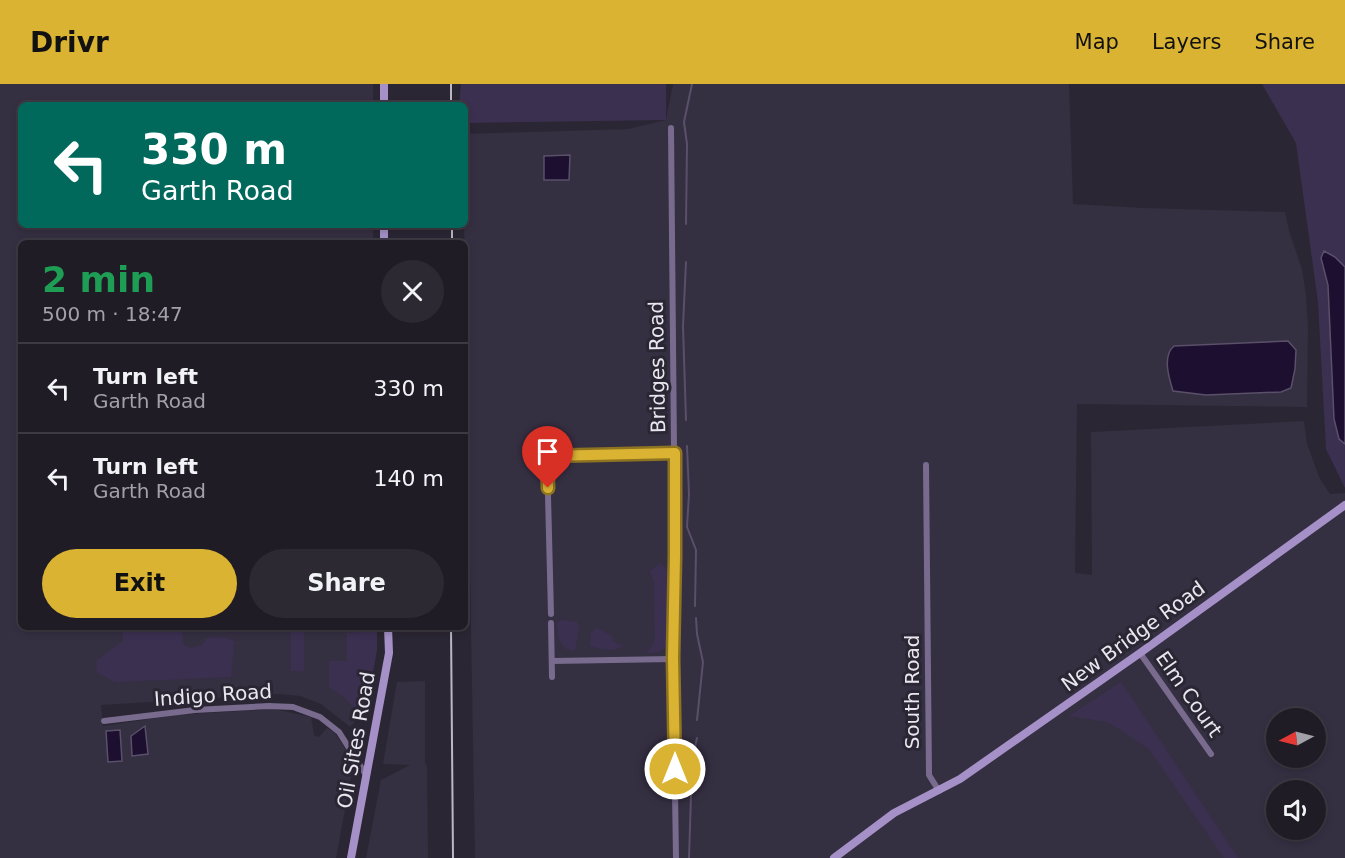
<!DOCTYPE html>
<html lang="en">
<head>
<meta charset="utf-8">
<style>
  :root { --surface:#201c26; --page:#2d2932; --text:#f1f3f6; --muted:#a2a1a7; --line:#3d3a43; --accent:#dab333 }
  body { margin:0; font-family:"DejaVu Sans",sans-serif; background:var(--page); color:var(--text); height:100vh; display:flex; flex-direction:column; font-size:22px; white-space:nowrap }
  * { box-sizing:border-box; margin:0 }
  p { font-size:20px; color:var(--muted) }
  .icon { flex:none; width:33px; height:33px; fill:none; stroke:currentColor; stroke-width:2; stroke-linecap:round; stroke-linejoin:round }
  .map { position:relative; flex:1; overflow:hidden }
  .side { position:absolute; left:18px; top:156px; width:450px; height:390px; display:flex; flex-direction:column; background:var(--surface); border-radius:9px; box-shadow:0 3px 9px #0003,0 0 0 2px var(--line) }
  .side>* { flex:none }
  .hud { position:absolute; left:18px; top:18px; width:450px; height:126px; border-radius:9px; box-shadow:0 3px 9px #0003,0 0 0 2px var(--line); background:#00695c; color:#fff; overflow:hidden }
  .needle { width:39px; rotate:263deg }
  .fabs { position:absolute; left:1266px; top:624px; display:grid; gap:12px }
  .fabs a { display:grid; place-items:center; width:60px; height:60px; border-radius:50%; background:var(--surface); box-shadow:0 3px 9px #0003,0 0 0 2px var(--line); font-size:30px }
  .pin { position:absolute; display:grid; place-items:center; width:51px; height:51px; color:#fff; margin:-62px -26px; border-radius:50% 50% 50% 0; rotate:-45deg; box-shadow:0 0 6px #0007 }
  .pin .icon { rotate:45deg }
  .me { position:absolute; width:66px; margin:-33px; rotate:0deg; stroke-linejoin:round; filter:drop-shadow(0 0 4px #0008) }
  .turn { display:flex; align-items:center; gap:21px; height:126px; padding:0 24px; font-size:27px }
  .turn .icon { width:78px; height:78px; stroke-width:2.5 }
  .turn b { display:block; font-size:42px; line-height:51px }
  .round { display:grid; place-items:center; flex:none; width:63px; height:63px; border-radius:32px; background:var(--page) }
  .overview { display:flex; align-items:center; justify-content:space-between; height:102px; padding:0 24px }
  h1 { font-size:36px; font-weight:700; line-height:45px; color:#1e9e55 }
  .primary-button { display:flex; gap:12px; margin-top:auto; padding:12px 24px }
  .primary-button a { flex:1; height:69px; border-radius:36px; background:var(--accent); color:#111; font-size:24px; font-weight:700; line-height:69px; text-align:center }
  .primary-button a+a { background:var(--page); color:var(--text) }
  ul { padding:0; list-style:none }
  li { display:flex; align-items:center; gap:18px; height:90px; padding:0 24px; border-top:2px solid var(--line) }
  li div { flex:1 }
  li b { display:block; font-size:22px }
  li em { font-style:normal }
  header { display:flex; align-items:center; gap:36px; box-sizing:border-box; height:84px; padding:0 30px; background:var(--accent); color:#111 }
  header strong { font-size:28px }
  nav { display:flex; gap:33px; margin-inline-start:auto; font-size:21px }
  .map>svg:first-child { display:block }
  .built { fill:#352f42; fill-rule:evenodd }
  .green { fill:#3c3051 }
  .water { fill:#1d0f2f; stroke:#5a5069; stroke-width:1.5 }
  .lines { fill:none; stroke-linecap:round; stroke-linejoin:round }
  .stream { stroke:#5a5069; stroke-width:2 }
  .street { stroke:#786b8e; stroke-width:6 }
  .secondary { stroke:#a591c8; stroke-width:8 }
  .rail { stroke:#bbb8c2; stroke-width:2 }
  .route-casing { stroke:#8e7421; stroke-width:15 }
  .route { stroke:#dab333; stroke-width:10 }
  .labels { text-anchor:middle; stroke-width:6; stroke-linejoin:round; paint-order:stroke }
  .street-label { font-size:20px; fill:#e9e6ef; stroke:#2b2633 }
</style>
</head>
<body>
<header>
<strong>Drivr</strong>
<nav><a>Map</a><a>Layers</a><a>Share</a></nav>
</header>
<div class="map">
<svg width="1345" height="774" viewBox="0 0 1345 774">
  <rect width="100%" height="100%" fill="#2b2633"/>
  <g class="built">
    <path d="M0,0H373V21H21V141H373V159H21V543H376L365,627L350,643L321,620L300,612L280,610L101,621L103,642L177,631L274,625L311,633L314,651L319,653L327,644L334,648L354,677L336,774H0Z"/>
    <path d="M673,0H1069L1073,120L1144,124L1285,128L1289,147L1302,185L1306,211L1308,243L1307,323L1077,320L1075,489L1092,491L1091,348L1304,337L1307,360L1320,395L1330,410L1345,409V774H475L464,141L465,50L628,45L666,36ZM1276,634H1316V674H1276ZM1276,706H1316V746H1276Z"/>
    <path d="M425,597V680L427,681L428,774H366L381,696L410,681L383,680L397,598Z"/>
  </g>
  <g class="green">
    <path d="M461,0H666V36L465,39V21H459Z"/>
    <path d="M1262,0H1345V404L1326,365L1318,218L1296,59Z"/>
    <path d="M660,479L667,485L669,557C666,568 656,569 646,569L652,563L655,554L654,496L651,491V486Z"/>
    <path d="M561,536L577,538L579,541L575,567L566,565L559,556L557,539Z"/>
    <path d="M123,543H182L183,560L190,564L201,562L207,554L224,553L234,557L231,593L115,598L97,588L96,577L123,557Z"/>
    <rect x="291" y="543" width="13" height="44"/>
    <path d="M354,543H377V566L366,627L362,632L344,613L329,603V577H347V549H354Z"/>
    <path d="M597,544L612,552L613,557L618,560L624,561C613,569 603,565 590,562L591,548Z"/>
    <path d="M1121,598L1238,774H1224L1149,665L1108,638L1069,632Z"/>
  </g>
  <g class="water">
    <path d="M570,71L569,96H544V72Z"/>
    <path d="M1324,167L1335,173L1345,183V360L1339,355L1334,335L1328,201L1321,174Z"/>
    <path d="M1288,257L1296,266L1295,285L1291,304L1281,308L1206,311L1173,307C1169,294 1162,272 1174,262Z"/>
    <path d="M145,642L148,670L132,672L131,652Z"/>
    <path d="M120,646L122,677L108,678L106,647Z"/>
  </g>
  <g class="lines">
    <g class="stream">
      <path d="M686,140L687,60L684,38L692,0"/>
      <path d="M686,336L683,242L686,178"/>
      <path d="M687,362L689,410L687,443L696,466L695,522"/>
      <path d="M696,534L697,550L703,578L697,636"/>
      <path d="M692,699L691,681L697,654"/>
      <path d="M689,774L691,711"/>
    </g>
    <g class="street">
      <path d="M671,44L675,472L673,575L676,774"/>
      <path d="M926,381L929,691L939,707"/>
      <path d="M551,530L547,372L675,369"/>
      <path d="M551,539L552,593"/>
      <path d="M1140,569L1211,670"/>
      <path d="M552,577L673,575"/>
      <path d="M104,637L195,626L269,622L293,623L320,633L339,648L366,691"/>
    </g>
    <g class="secondary">
      <path d="M384,21V0"/>
      <path d="M384,141V159"/>
      <path d="M351,774L389,569L388,543"/>
      <path d="M834,774L894,729L960,695L1140,569L1345,421"/>
    </g>
    <g class="rail">
      <path d="M451,0V21"/>
      <path d="M452,141V159"/>
      <path d="M451,543L453,774"/>
    </g>
  </g>
  <g class="lines">
    <g class="route-casing">
      <path id="route" d="M548,404L547,372L675,369V472L673,574L675,685"/>
    </g>
    <use href="#route" class="route"/>
  </g>
  <g class="labels">
    <g class="street-label">
      <text transform="translate(657 283) rotate(-91)" y="7">Bridges Road</text>
      <text transform="translate(1133 552) rotate(-36)" y="7">New Bridge Road</text>
      <text transform="translate(912 608) rotate(-90)" y="7">South Road</text>
      <text transform="translate(1189 610) rotate(55)" y="7">Elm Court</text>
      <text transform="translate(213 611) rotate(-4)" y="7">Indigo Road</text>
      <text transform="translate(356 656) rotate(-80)" y="7">Oil Sites Road</text>
    </g>
  </g>
</svg>
<div class="fabs">
<a><svg class="needle" viewBox="-14 -14 28 28"><path d="M0-13l5 13h-10z" fill="#e53935"/><path d="M0 13l5-13h-10z" fill="#a2a1a7"/></svg></a>
<a><svg class="icon" aria-label="sound" viewBox="0 0 24 24"><path d="M4 9h4l5-4v14l-5-4H4zM17 9q2 3 0 6"/></svg></a>
</div>
<div class="pin" style="left:548px;top:404px;background:#d93025"><svg class="icon" aria-label="arrive" viewBox="0 0 24 24"><path d="M6 21V4h12l-3 4 3 4H6"/></svg></div>
<svg class="me" style="left:675px;top:685px" viewBox="-20 -20 40 40"><circle r="17" fill="#dab333" stroke="#fff" stroke-width="3"/><path d="M0-11L8 9 0 5-8 9z" fill="#fff"/></svg>
<div class="hud">
<div class="turn"><svg class="icon" aria-label="left" viewBox="0 0 24 24"><path d="M17 20v-9H6M10 6l-5 5 5 5"/></svg><div><b>330 m</b>Garth Road</div></div>
</div>
<section class="side">
<div class="overview"><div><h1>2 min</h1><p>500 m · 18:47</p></div><a class="round"><svg class="icon" aria-label="close" viewBox="0 0 24 24"><path d="M6 6l12 12M18 6L6 18"/></svg></a></div>
<ul>
<li><svg class="icon" aria-label="left" viewBox="0 0 24 24"><path d="M17 20v-9H6M10 6l-5 5 5 5"/></svg><div><b>Turn left</b><p>Garth Road</p></div><em>330 m</em></li>
<li><svg class="icon" aria-label="left" viewBox="0 0 24 24"><path d="M17 20v-9H6M10 6l-5 5 5 5"/></svg><div><b>Turn left</b><p>Garth Road</p></div><em>140 m</em></li>
</ul>
<div class="primary-button"><a>Exit</a><a>Share</a></div>
</section>
</div>
</body>
</html>
